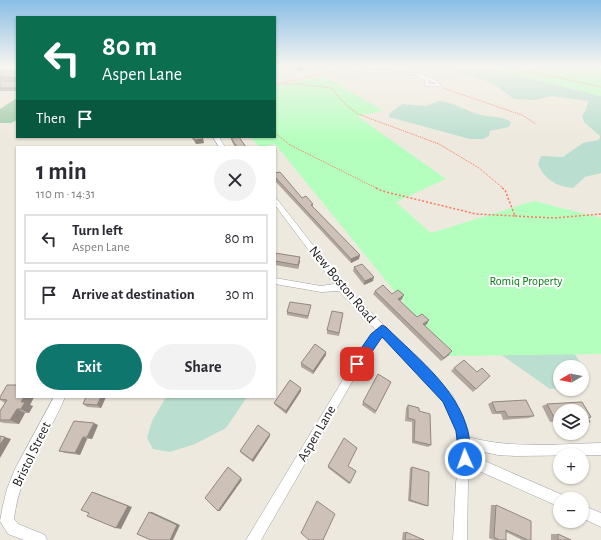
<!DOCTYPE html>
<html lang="en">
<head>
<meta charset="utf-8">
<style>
  :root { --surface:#fff; --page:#f2f2f3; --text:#2b2b33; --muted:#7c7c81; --line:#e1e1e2; --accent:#0f766e }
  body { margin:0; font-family:"Alegreya Sans",sans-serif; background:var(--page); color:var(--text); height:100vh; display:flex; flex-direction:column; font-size:15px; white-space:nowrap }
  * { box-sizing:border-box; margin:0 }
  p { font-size:13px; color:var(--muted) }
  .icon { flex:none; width:22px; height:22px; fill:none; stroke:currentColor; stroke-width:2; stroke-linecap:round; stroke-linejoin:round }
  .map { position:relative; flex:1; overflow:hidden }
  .details { position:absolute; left:16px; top:146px; width:260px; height:252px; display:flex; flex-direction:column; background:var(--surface); border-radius:0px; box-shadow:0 1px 3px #0004 }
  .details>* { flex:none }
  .guide { position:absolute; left:16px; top:16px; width:260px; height:122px; border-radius:0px; box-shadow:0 1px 3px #0004; background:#0b6e4f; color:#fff; overflow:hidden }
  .needle { width:26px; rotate:260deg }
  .buttons { position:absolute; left:553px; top:360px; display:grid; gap:8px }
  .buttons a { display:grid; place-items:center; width:36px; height:36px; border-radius:50%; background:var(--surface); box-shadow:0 1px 3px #0004; font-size:20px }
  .pin { position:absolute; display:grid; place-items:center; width:34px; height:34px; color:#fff; margin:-17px; border-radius:8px; box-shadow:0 2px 6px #0006 }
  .me { position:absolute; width:44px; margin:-22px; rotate:358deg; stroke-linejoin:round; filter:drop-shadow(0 0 3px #0008) }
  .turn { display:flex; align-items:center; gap:14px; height:84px; padding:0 20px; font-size:18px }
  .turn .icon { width:52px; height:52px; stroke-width:2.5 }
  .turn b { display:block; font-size:28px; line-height:34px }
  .then { display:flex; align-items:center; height:38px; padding:0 20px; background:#0003; gap:8px; font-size:15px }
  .round { display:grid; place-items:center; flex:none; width:42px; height:42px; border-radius:21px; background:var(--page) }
  .head { display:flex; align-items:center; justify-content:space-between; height:68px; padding:0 20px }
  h1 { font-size:24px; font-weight:600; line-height:30px }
  .action { display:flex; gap:8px; margin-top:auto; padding:8px 20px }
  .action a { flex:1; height:46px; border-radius:24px; background:var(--accent); color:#fff; font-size:16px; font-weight:600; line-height:46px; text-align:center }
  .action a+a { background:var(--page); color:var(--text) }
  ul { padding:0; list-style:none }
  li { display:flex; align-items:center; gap:12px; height:50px; margin:0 8px 6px; padding:0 12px; border:2px solid var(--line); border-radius:0px }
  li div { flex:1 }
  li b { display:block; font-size:15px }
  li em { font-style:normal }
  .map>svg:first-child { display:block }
  .wetland { fill:#badecf }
  .cemetery { fill:#9dc9a6 }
  .park { fill:#b5ffbe }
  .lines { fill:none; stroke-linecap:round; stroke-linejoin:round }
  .street-casing { stroke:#a2a2a2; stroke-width:1 }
  .path-far1 { stroke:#ff765e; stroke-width:1; stroke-dasharray:1 1; stroke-linecap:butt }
  .path { stroke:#ff765e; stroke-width:1.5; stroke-dasharray:2 2; stroke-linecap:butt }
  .street { fill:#fff; fill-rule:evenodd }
  .wall { fill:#b1a79e }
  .shaded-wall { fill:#908881 }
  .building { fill:#cec2b8; stroke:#908881 }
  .route { fill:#1a73e8; stroke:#114b97 }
  .labels { text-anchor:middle; stroke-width:4; stroke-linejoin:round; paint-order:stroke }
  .park-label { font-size:12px; fill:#018012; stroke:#fff }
  .near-street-label { font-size:14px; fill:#1b1b1b; stroke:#fff }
</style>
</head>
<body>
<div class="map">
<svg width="601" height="540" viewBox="0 0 601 540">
  <rect width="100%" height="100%" fill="#eee9de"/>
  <g class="wetland">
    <path d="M441,66H502L534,79L601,96V173L585,177L573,188C557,187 544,179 538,164L541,156L563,157L583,143L599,140L600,136L584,122L582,116L586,110L588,101L552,96L534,100L514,99L496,86L486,81Z"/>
    <path d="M439,101C454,102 466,111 481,115C491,118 501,115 511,122L509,127L490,131L489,136L483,139H470L389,117V114L402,104L426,106Z"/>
    <path d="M569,346L585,369L582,380V367H560V388L550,389L493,349Z"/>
    <path d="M166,397H247L226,428L195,444L170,452L153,449L147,438L152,421Z"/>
  </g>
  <path class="cemetery" d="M17,98V120L11,123H0V109Z"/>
  <g class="park">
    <path d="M478,66H601V96Z"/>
    <path d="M326,77L384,111L357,116L446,179L396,202L431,233L534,201L601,218V354L447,356L275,144L260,147L250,137H275V85Z"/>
  </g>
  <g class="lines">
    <g class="street-casing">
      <g id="street">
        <path d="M347,66C354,66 361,69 369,70C386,72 430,69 441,85C438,87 428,87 425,85V81C409,65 368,80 347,66ZM428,80L435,83L436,84H429Z"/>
        <path d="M213,137H219L225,147H219Z"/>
        <path d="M275,198L277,199L344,285L452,394L468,430V437C512,449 557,444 601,443V455L515,456L498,455L470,449L471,455L565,496L566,499H560V507L470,467L468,483L467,540H453L456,483L459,459L456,430L444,402L383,336L367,356L261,540H246L361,350L376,330L339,291L321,292L275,284V278L321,286L334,284L275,205Z"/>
        <path d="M54,397H65C47,441 20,469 14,519L18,524L45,535L47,540H24L8,534L0,521L3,505L7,489L15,469Z"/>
        <path d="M582,505L601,513V527L582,518Z"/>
      </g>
    </g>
    <g class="path-far1">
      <path d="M507,66L601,87"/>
      <path d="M281,83L344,69"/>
      <path d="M275,84H298L331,88L346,105L358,114L439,144L479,168L504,189"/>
      <path d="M443,88L522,115L536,124"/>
      <path d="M275,133L290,145L378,189"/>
    </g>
    <g class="path">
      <path d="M376,188L382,191L476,214L515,216L505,190L502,188"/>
      <path d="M515,216L554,218L601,214"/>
    </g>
    <use href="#street" class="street"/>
  </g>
  <g class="wall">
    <path d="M291,66H322L298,71Z"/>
    <path d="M0,71H17V91H0V81H15L0,80Z"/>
    <path d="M191,137H202L204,143L196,144Z"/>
    <path d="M231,138L246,147H235L232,142Z"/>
    <path d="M275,173L302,198L313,204V208L359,259L351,263L275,181Z"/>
    <path d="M275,253L300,257V261L298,269L275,265Z"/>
    <path d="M354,267L373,281L364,285L353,271Z"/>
    <path d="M375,291L392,294L402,299L400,301L417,317L427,324L425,326L449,355L441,361L373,294Z"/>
    <path d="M311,305L310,309L308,319L287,315V312Z"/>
    <path d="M343,313L339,336L327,334V330Z"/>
    <path d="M326,352V355L313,374L301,367V363Z"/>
    <path d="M454,368L477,372L490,376L473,392L451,371Z"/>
    <path d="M391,382L375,414L362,405L363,402Z"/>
    <path d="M301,391L286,414L275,405L274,403Z"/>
    <path d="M0,397H34L30,405L33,406L29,413H25L19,424L4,423L0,422V411L5,403L0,400Z"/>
    <path d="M86,397H106L101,408L87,407L83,404Z"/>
    <path d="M492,402L534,416L529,418L503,420L501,414H492L488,404Z"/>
    <path d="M582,402L591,417L589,419L590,422L585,424H582V411H560V421L550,422L542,406L547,404Z"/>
    <path d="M408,405L419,411L431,445L428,447L412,443V422L405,421L406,408Z"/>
    <path d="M98,425L92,439H87L80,455L65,453L59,451Z"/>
    <path d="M270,436L253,462L241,453L240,451Z"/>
    <path d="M328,466H348L350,483L349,484L328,468Z"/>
    <path d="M412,467L428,506H425L408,501L410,468Z"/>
    <path d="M491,505H496L531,540H522L506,532V540H494L489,538Z"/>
    <path d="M403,532H406L424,540H402Z"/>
    <path d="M551,534H558L571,540H551Z"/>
  </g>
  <g class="shaded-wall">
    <path d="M306,66H322L298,71V68Z"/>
    <path d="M203,139L204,143L196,144L195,140Z"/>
    <path d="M360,255L359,259L351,263V259Z"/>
    <path d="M300,257V261L298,269V265Z"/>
    <path d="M374,277L373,281L364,285L365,281Z"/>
    <path d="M404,295L402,299L397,303L398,299Z"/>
    <path d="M429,320L427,324L421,328L423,324Z"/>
    <path d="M452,351L449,355L441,361L444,358Z"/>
    <path d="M326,352V355L313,374V371Z"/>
    <path d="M301,388V391L286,414V411Z"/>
    <path d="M24,397H34L30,405L33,406L29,413L21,409V402Z"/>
    <path d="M101,397H106L101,408L97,405Z"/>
    <path d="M17,409L25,413L19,424L10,420Z"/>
    <path d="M94,423L98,425L92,439L87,437Z"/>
    <path d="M270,434V436L253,462L252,460Z"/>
    <path d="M5,437L11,439L0,458V445Z"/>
    <path d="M83,437L87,439L80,455L75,453Z"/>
    <path d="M241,478L242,480L220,511H218Z"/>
    <path d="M92,492L96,493L132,507L121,529L116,528Z"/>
    <path d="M149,512H152L180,525L173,540H170Z"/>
  </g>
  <g class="building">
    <path d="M295,66H306L298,68Z"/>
    <path d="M0,71H17V88H0V81H15L16,78L0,76Z"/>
    <path d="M193,137H202L203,139L195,140Z"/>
    <path d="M239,137L246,147H237L231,138Z"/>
    <path d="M280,172L302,198L306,196L313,204L311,205L360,255L351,259L275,177V173Z"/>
    <path d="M275,253L300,257L298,265L275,261Z"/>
    <path d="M362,264L374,277L365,281L354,267Z"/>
    <path d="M383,285L392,294L398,290L404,295L398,299L417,317L422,314L429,320L423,324L452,351L444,358L375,291Z"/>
    <path d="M290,302L311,305L308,316L287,312Z"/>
    <path d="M332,311L343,313L339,333L327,330Z"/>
    <path d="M315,344L326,352L313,371L301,363Z"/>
    <path d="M464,360L477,372L482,368L490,376L476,389L454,368Z"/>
    <path d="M378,374L391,382L376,411L363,402Z"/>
    <path d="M290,380L301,388L286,411L274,403Z"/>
    <path d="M7,385H17V397H24L21,402H25L21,409H17L10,420H0V411L7,400L0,399V397Z"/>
    <path d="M86,397H101L97,405L83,404Z"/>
    <path d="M526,400L534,416L508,417L505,411L496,412L492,402Z"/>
    <path d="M582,402L591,417L588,418L590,422H582V411H560V419H555L547,404Z"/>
    <path d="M408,405L419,408V411L430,414L431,445L414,441L415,420L408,418Z"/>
    <path d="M74,421L94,423L87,437H83L75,453L59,451Z"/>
    <path d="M258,425L270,434L252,460L240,451Z"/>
    <path d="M0,436L5,437L0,445Z"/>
    <path d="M344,438L357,448L348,466L356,471L350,483L328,466Z"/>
    <path d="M228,467L241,478L218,511L205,498Z"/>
    <path d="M412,467L429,472L428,506L410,500Z"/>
    <path d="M92,492L128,506L116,528L87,516L89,513L81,510Z"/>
    <path d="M317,501L335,514L323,540H309L301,533Z"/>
    <path d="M496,505L531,521V540H528L506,530V540H499L494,537Z"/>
    <path d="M149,512L177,525L170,540H151L137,534Z"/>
    <path d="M406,532L424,540H405Z"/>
    <path d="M558,534L571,540H558Z"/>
  </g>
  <linearGradient id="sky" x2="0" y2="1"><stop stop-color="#89bee5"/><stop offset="0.47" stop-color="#f7f5f0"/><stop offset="1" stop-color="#f7f5f0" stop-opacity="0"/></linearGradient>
  <rect width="601" height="141" fill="url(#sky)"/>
  <path class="route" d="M382,325L386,327C419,360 465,394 470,443C471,450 473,457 470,464L465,466L460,464L456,431L443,402L382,337L361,368L357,369L353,368L352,364L353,360L371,334Z"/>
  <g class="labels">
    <g class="park-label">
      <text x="526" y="285">Romiq Property</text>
    </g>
    <g class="near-street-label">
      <text transform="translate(343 284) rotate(50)" y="5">New Boston Road</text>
      <text transform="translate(316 433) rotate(-60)" y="5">Aspen Lane</text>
      <text transform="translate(31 454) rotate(-64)" y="5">Bristol Street</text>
    </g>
  </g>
</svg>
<div class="buttons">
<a><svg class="needle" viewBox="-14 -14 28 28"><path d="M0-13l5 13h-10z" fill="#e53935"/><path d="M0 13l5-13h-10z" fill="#7c7c81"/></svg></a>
<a><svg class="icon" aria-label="layers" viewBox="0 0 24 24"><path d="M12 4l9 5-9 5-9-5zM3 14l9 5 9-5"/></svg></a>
<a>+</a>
<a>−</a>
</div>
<div class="pin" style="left:357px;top:364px;background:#d93025"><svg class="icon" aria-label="arrive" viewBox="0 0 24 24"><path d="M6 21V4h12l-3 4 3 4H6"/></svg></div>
<svg class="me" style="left:465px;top:459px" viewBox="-20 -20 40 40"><circle r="17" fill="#1a73e8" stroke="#fff" stroke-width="3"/><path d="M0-11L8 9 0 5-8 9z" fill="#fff"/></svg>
<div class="guide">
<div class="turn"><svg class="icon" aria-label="left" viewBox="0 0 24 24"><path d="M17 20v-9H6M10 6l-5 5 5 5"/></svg><div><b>80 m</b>Aspen Lane</div></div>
<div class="then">Then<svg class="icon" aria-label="arrive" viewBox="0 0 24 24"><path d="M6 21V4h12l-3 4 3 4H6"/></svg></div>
</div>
<section class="details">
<div class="head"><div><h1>1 min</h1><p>110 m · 14:31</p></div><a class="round"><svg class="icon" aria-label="close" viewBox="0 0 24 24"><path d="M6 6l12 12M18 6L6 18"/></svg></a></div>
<ul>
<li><svg class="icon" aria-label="left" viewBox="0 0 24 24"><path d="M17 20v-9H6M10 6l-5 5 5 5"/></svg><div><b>Turn left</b><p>Aspen Lane</p></div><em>80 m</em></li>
<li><svg class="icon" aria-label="arrive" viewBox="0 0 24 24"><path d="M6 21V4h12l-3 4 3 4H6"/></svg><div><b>Arrive at destination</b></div><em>30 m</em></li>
</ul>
<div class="action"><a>Exit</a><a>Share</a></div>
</section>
</div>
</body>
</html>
